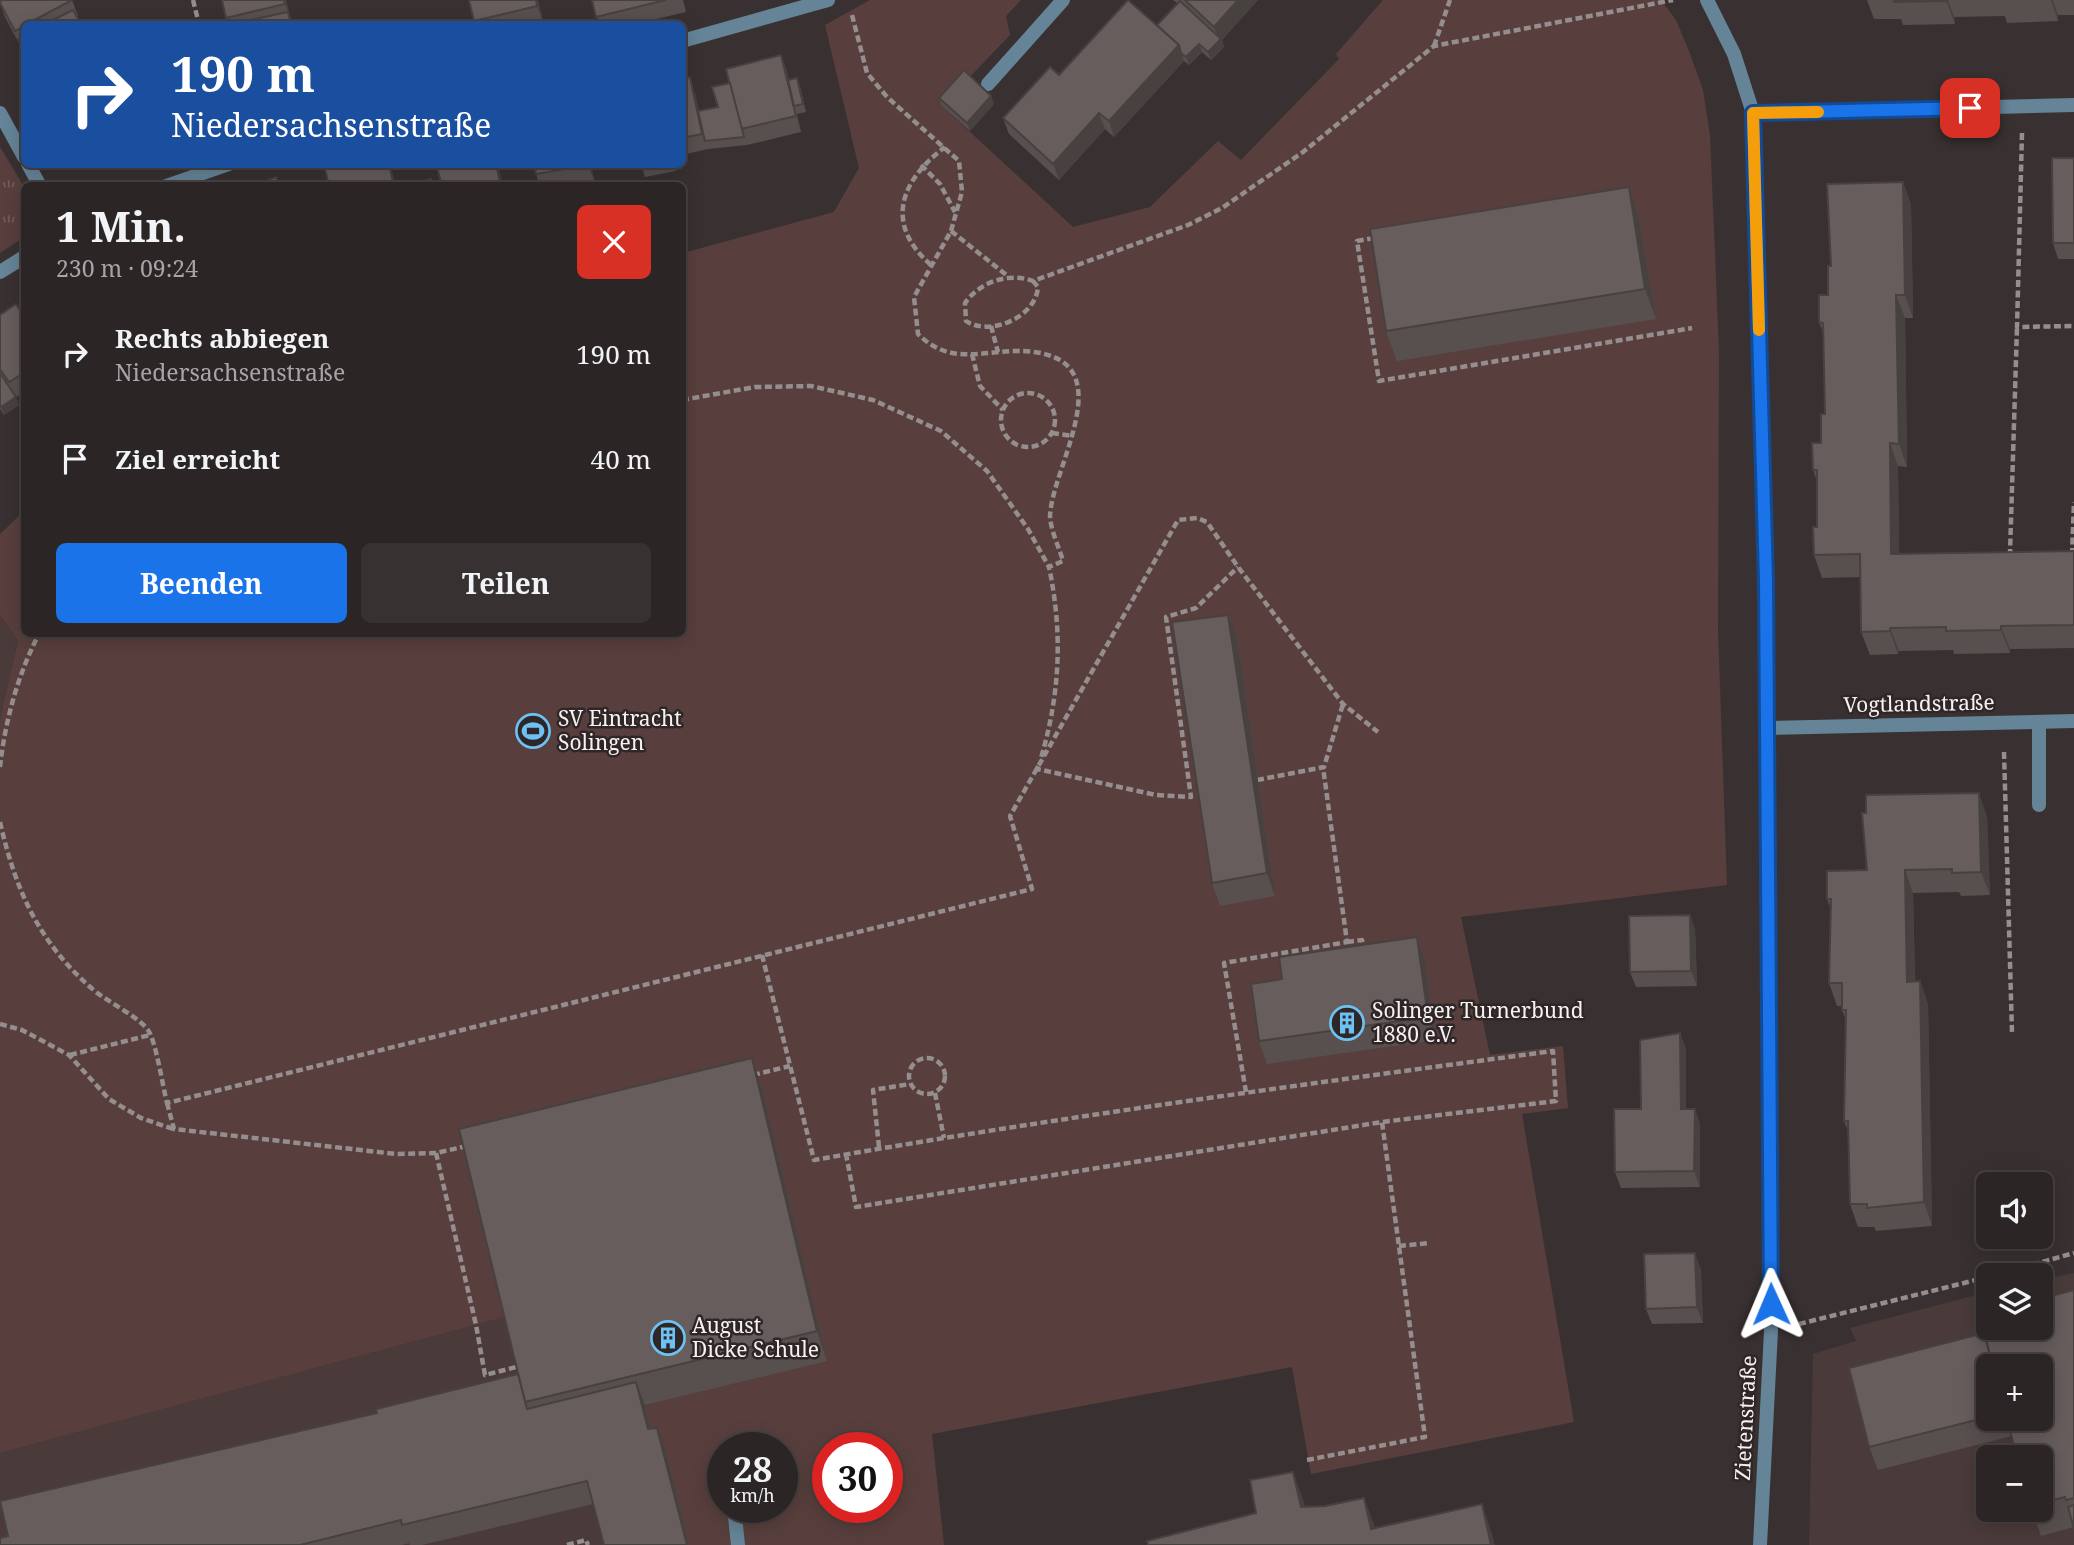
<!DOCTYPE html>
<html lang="de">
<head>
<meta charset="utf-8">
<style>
  :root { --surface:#2b2525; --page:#373132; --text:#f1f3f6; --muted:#a6a5a7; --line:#474242; --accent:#1a73e8 }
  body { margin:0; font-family:"Noto Serif",serif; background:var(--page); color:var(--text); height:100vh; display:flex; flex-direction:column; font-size:26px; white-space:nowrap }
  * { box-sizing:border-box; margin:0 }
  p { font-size:23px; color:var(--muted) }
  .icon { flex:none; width:38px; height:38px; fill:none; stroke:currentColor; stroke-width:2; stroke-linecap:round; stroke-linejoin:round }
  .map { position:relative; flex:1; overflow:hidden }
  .sheet { position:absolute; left:21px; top:182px; width:665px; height:455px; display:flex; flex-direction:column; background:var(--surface); border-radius:10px; box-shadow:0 4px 18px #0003,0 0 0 2px var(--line) }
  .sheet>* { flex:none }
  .top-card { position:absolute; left:21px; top:21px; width:665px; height:147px; border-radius:10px; box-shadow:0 4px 18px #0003,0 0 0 2px var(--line); background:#1a4fa0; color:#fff; overflow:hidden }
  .buttons { position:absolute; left:1976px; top:1172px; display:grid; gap:14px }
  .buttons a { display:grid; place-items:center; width:77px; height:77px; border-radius:10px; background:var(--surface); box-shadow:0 4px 18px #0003,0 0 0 2px var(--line); font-size:35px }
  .speed { position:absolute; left:707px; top:1432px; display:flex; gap:14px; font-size:35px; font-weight:700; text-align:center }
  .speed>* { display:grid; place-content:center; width:91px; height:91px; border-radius:50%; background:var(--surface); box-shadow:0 4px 18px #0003,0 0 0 2px var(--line); line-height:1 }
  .speed small { font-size:18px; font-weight:400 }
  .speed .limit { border:10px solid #d22; background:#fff; color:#111 }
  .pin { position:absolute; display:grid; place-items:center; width:60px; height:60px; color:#fff; margin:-30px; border-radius:14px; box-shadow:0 4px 10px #0006 }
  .me { position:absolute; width:77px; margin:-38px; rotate:359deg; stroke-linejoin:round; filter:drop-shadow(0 0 5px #0008) }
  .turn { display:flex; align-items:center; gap:24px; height:147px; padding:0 35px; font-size:32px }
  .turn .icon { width:91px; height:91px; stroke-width:2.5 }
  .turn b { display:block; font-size:49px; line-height:60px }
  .round { display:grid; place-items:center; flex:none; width:74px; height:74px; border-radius:10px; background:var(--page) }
  .overview { display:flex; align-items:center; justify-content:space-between; height:119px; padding:0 35px }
  h1 { font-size:42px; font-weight:700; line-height:52px }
  .primary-button { display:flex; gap:14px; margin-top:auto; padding:14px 35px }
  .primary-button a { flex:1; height:80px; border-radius:10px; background:var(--accent); color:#fff; font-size:28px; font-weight:700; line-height:80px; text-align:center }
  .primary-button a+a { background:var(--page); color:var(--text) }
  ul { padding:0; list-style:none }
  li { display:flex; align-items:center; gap:21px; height:105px; padding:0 35px }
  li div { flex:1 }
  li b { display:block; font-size:26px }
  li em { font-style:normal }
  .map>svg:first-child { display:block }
  .built { fill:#4a3b3a; fill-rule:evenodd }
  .park { fill:url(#park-tufts) }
  .pitch { fill:#583f3d; fill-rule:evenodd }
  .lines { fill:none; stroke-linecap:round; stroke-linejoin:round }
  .path { stroke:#958e8e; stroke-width:4.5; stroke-dasharray:7 3.5; stroke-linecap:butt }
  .lane { stroke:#658497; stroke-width:14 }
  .street { stroke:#658497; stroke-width:14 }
  .wall { fill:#58504f; fill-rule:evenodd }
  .shaded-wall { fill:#474140 }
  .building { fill:#665d5c; stroke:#474140; stroke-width:2 }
  .route-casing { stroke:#114b97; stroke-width:18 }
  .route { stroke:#1a73e8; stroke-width:12 }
  .slow { stroke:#f59e0b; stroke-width:12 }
  .labels { text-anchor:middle; stroke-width:5; stroke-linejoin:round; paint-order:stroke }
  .street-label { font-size:21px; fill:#f7f2f1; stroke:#2f2727 }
  .poi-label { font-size:21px; fill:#f7f2f1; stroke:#2f2727; text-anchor:start }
</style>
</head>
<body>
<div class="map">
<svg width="2074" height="1545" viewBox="0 0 2074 1545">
  <defs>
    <pattern id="park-tufts" width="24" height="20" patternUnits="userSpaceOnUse" patternTransform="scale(1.75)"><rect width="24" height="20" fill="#583f3d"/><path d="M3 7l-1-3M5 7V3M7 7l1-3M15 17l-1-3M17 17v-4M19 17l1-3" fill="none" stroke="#715b5a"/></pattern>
  </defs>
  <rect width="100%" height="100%" fill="#393131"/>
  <g class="built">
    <path d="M0,615L18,641L0,719Z"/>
    <path d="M2074,1273V1545H1809L1813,1354L1856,1341L1850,1328L1988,1292V1328H2040L2041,1280ZM1988,1367H2040V1419H1988ZM1988,1458H2040V1510H1988Z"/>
    <path d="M508,1316L827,1361L645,1405L689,1545H0V1453Z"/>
  </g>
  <path class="park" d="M0,147L24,187V237L0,253Z"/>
  <path class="pitch" d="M870,0H1021L1006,16L1010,35L942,106L1073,227L1150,207L1218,141L1241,160L1339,59L1336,54L1383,0H1661L1676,20L1689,51L1703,90L1710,135L1719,352L1718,631L1727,885L1461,917L1490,1055L1563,1046L1568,1108L1522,1114L1574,1422L1311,1474L1292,1367L932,1434L944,1545H689L656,1452L645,1405L827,1360L508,1316L0,1453V719L18,641L0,615V534L24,511V634H682L683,253L834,212L859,168L825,25ZM723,1447H782V1507H723ZM828,1447H887V1507H828Z"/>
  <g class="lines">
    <g class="path">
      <path d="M193,0L199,24"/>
      <path d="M852,15L867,73L887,97L959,161L962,192L951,231L914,297L918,334C954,370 990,346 1034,352C1122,363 1053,465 1050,515C1050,529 1059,547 1063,561L1049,567C1063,633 1060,694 1041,758"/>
      <path d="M1434,46L1450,0"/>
      <path d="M2022,133L2017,327L2074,326"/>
      <path d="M921,165L940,184L955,212"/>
      <path d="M951,231L1009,277"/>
      <path d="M1374,238L1357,241L1379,381L1692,328"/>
      <path d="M931,265C884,224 900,181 945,147"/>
      <path d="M1033,281L1038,287C1036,317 990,337 966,321L965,303C980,282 1008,272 1033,281L1188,225L1222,208L1303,152L1434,46L1673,0"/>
      <path d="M991,326L998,352"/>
      <path d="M972,354L980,386L1003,410"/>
      <circle cx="1028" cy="420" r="27"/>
      <path d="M682,400L755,387L811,386L873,400L941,431L987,471L1028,529L1049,567"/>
      <path d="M1052,433L1072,436"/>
      <path d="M2013,553H2010L2017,327"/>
      <path d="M2072,555L2074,502"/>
      <path d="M2004,752L2012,1033"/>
      <path d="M1038,766L1037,769L1156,795L1191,797L1166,617L1196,608L1238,567"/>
      <path d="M0,767C5,721 18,674 39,634"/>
      <path d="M1257,780L1324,767L1343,704"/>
      <path d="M0,822C16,892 40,945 96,992C109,1002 141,1019 148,1030C156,1041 163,1088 167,1103L1032,889L1010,816L1178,520L1197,518L1207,522L1238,567L1343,704L1378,732"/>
      <path d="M1347,942L1362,940L1364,949"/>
      <path d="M762,955L814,1160C1059,1117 1306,1084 1553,1051L1556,1101L1382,1122L856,1207L846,1154"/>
      <path d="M0,1024L22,1030L69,1055L109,1099L141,1118L173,1129"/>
      <path d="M70,1055L150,1035"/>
      <circle cx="927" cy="1076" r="18"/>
      <path d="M753,1075L790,1066"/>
      <path d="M1246,1092L1224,963L1347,942L1323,767"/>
      <path d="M935,1093L944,1138"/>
      <path d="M167,1103L174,1129L396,1154L436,1153L467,1146"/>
      <path d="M879,1147L873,1090L910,1084"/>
      <path d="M436,1153L476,1325L485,1375L520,1366"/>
      <path d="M1399,1246L1429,1243"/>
      <path d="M1992,1276L2074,1253"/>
      <path d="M1799,1324L1988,1277"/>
      <path d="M1307,1460L1425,1437L1382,1122"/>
      <path d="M567,1545L586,1540L588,1545"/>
    </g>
    <g class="lane">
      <path d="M2039,805V722"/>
      <path d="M734,1507L738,1545"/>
    </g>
    <g class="street">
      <path d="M1707,0L1734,54L1753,113L1766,581L1771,1331L1760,1545"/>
      <path d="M682,41L828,0"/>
      <path d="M988,84L1063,0"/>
      <path d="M0,113L24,157"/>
      <path d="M1753,113L2074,105"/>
      <path d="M28,164L40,186"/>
      <path d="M166,186L229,164"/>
      <path d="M0,272L24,257"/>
      <path d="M1765,728L2074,721"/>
    </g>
  </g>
  <g class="wall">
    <path d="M72,0L78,16L77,17L81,24H24V53L5,17L0,3Z"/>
    <path d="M222,0H286L292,24H229Z"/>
    <path d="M469,0H538L543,22L532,24H476Z"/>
    <path d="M592,0H683L686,12L635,24H599Z"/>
    <path d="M1173,0H1258L1222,40L1224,47L1211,60L1202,52L1189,65L1184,61L1114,137L1105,129L1059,180L1009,134L1003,118L1157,25L1178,4Z"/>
    <path d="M1867,0H2074V15H2058V21L2007,23L2005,16L1954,17L1955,24L1903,25L1901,19H1874Z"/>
    <path d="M781,55L789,80L797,78L800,86L806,112L797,114L801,132L747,145L708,149L682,155V79L695,93L699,111L718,107L730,83Z"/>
    <path d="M991,96L994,104L970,131L942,106L939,98Z"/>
    <path d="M2074,158V259H2058L2053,243Z"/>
    <path d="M534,164H591L594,180L567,186H540L536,174Z"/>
    <path d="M641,164H674L676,171L645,177Z"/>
    <path d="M1903,182L1911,205L1913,318H1905L1907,467L1898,466L1899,554L2074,551V648L2010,649V653L1954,654L1953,650L1899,651L1898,654L1870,655L1861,632V577L1822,578L1814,555L1817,527V481L1813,470L1821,443L1825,414L1823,332L1819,322L1828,295Z"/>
    <path d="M1629,187L1639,217L1656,319L1397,361L1386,331Z"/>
    <path d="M0,315L24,317V393L16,397L19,405L4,415L0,409Z"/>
    <path d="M1237,638L1275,896L1220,906L1212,883Z"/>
    <path d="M1987,816L1990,895L1961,896L1959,892L1913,893L1915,981H1920L1928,1004L1932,1226L1876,1231L1874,1227H1858L1850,1204L1849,1133L1844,1121L1846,1020L1842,1010V1006H1837L1829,983L1831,909L1827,899L1867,870Z"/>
    <path d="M1690,915L1695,930L1697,986L1636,987L1630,972Z"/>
    <path d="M1417,937L1425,961L1436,1040L1267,1064L1259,1041L1282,979Z"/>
    <path d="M1680,1033L1686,1049V1109H1695L1700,1125V1187L1621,1188L1615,1172L1641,1109Z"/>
    <path d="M752,1058L762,1088L827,1361L645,1405L651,1429L666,1451L689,1545H604L593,1504L422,1545H410L409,1543L402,1545H0L8,1536L377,1413L518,1374Z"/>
    <path d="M1701,1269L1703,1323L1652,1324L1646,1309Z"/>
    <path d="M2074,1290V1529V1527L2041,1536L2032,1510H2040V1458L2012,1436L1878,1470L1869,1447L1984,1333ZM1988,1367L2040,1419H1988Z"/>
  </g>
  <g class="shaded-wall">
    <path d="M284,0H286L291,20L285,4Z"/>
    <path d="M536,0H538L543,22L537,6Z"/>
    <path d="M1238,0H1258L1222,40L1224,47L1211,60L1208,52L1219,41L1214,27Z"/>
    <path d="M1946,0H1948L1954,17L1955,24Z"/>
    <path d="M2051,0H2053L2058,15V21Z"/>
    <path d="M1199,44L1202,52L1189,65L1186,57Z"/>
    <path d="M1179,45L1184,61L1114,137L1109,121Z"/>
    <path d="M781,55L787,71L795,106H794L801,132L796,116Z"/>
    <path d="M690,77L695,93L706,141H705L702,134Z"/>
    <path d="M991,96L994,104L970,131L967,123Z"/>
    <path d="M1099,113L1105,129L1059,180L1053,164Z"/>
    <path d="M389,164H390L396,186H394Z"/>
    <path d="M496,164H498L503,186H501Z"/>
    <path d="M591,164L594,180L588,165Z"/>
    <path d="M1903,182L1911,205L1913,318L1905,295Z"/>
    <path d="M1629,187L1639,217L1656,319L1645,289Z"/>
    <path d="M1896,295L1905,318L1907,467L1899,444Z"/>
    <path d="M16,397L19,405L4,415L1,407Z"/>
    <path d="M1890,443L1898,466L1899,577L1891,554Z"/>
    <path d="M1228,615L1237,638L1275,896L1267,873Z"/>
    <path d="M2001,626L2010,649V653L2001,630Z"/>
    <path d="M1890,628L1899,651L1898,654L1890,631Z"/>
    <path d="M1979,793L1987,816L1990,895L1981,872Z"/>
    <path d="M1905,870L1913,893L1915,1005L1907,982Z"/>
    <path d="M1690,915L1695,930L1697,986L1691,971Z"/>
    <path d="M1417,937L1425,961L1436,1040L1428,1017Z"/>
    <path d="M1920,981L1928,1004L1932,1226L1924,1202Z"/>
    <path d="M1680,1033L1686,1049V1124L1681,1109Z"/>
    <path d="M752,1058L762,1088L827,1361L817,1331Z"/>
    <path d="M1695,1109L1700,1125V1187L1694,1171Z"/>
    <path d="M1695,1253L1701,1269L1703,1323L1697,1307Z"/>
    <path d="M636,1382L645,1405L656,1452L648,1429Z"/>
    <path d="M657,1428L666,1451L689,1545H687Z"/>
    <path d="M1293,1472L1304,1502L1312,1537L1301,1507Z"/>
    <path d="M1364,1498L1375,1527L1378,1545L1371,1529Z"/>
    <path d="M1482,1504L1492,1534L1495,1545H1491Z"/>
  </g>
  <g class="building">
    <path d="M3,0H72L27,24H24V26L15,31L0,3V1Z"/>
    <path d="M222,0H284L285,4L226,18Z"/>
    <path d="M469,0H536L537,6L474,21Z"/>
    <path d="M592,0H666L596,17Z"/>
    <path d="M1128,0L1179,45L1109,121L1099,113L1053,164L1003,118L1050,67L1059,75Z"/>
    <path d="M1185,0H1238L1214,27Z"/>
    <path d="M1894,0H1946V1L1894,2Z"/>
    <path d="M1180,1L1221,39L1208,52L1199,44L1186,57L1181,53L1179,45L1157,25Z"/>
    <path d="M73,10L81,24H45Z"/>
    <path d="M288,12L291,24H232Z"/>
    <path d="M24,35V50L18,39Z"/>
    <path d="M781,55L796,116L741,129L726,69Z"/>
    <path d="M964,70L991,96L967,123L939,98Z"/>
    <path d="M690,77L702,134L682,138V79Z"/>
    <path d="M797,78L803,104L794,106L788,80Z"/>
    <path d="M730,83L744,137L705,141L698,111L718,107L712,87Z"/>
    <path d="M2052,158H2074V243H2053Z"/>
    <path d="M324,164H389L394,186H329Z"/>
    <path d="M436,164H496L501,186H442Z"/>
    <path d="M534,164H588V165L536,174Z"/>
    <path d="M276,177L279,186H253Z"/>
    <path d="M431,179L433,186H414V184Z"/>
    <path d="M1903,182L1905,295H1896L1899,444L1890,443L1891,554L2074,551V625L2001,626V630L1946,631V627L1890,628V631L1861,632L1860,554L1814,555L1813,527H1817V470H1813L1812,443H1821V414H1825L1823,323L1819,322V295H1828V266H1831L1827,184Z"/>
    <path d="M1629,187L1645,289L1386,331L1370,229Z"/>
    <path d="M16,304L24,317V373L9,382L0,369V315Z"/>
    <path d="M0,373L16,397L1,407L0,405Z"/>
    <path d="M1228,615L1267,873L1212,883L1172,622Z"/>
    <path d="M1979,793L1981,872L1952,873V869L1905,870L1907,982L1920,981L1924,1202L1867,1208V1204H1850L1848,1121H1844L1846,1010H1842V983H1829L1831,899H1827V871L1867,870L1862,813H1866V795Z"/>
    <path d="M1690,915L1691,971L1630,972L1629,916Z"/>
    <path d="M1417,937L1428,1017L1259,1041L1251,984L1282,979L1279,957Z"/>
    <path d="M1680,1033L1681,1109H1695L1694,1171L1615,1172L1614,1109H1641L1640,1040Z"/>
    <path d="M752,1058L817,1331L525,1402L459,1129Z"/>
    <path d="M1695,1253L1697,1307L1646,1309L1644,1254Z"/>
    <path d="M2074,1290V1498L2066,1500L2065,1497L2040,1503V1458H2017L2007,1419H2040V1367H1993L1980,1315L1988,1312V1328H2040V1299Z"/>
    <path d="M1984,1333L1993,1367H1988V1417L1869,1447L1849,1368Z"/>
    <path d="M518,1374L527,1409L636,1382L648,1429L657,1428L687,1545H604L587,1481L402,1525L401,1520L300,1545H0V1538L8,1536L0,1501L377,1413L376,1409Z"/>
    <path d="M1293,1472L1301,1507L1325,1506L1364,1498L1371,1529L1482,1504L1491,1545H1148L1147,1541L1256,1513L1250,1480Z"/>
    <path d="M2074,1505V1529L2068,1507Z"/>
  </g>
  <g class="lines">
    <g class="route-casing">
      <path id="route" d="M1771,1304L1766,581L1753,113L1970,108"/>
    </g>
    <use href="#route" class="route"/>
    <path class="slow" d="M1759,330L1753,113L1818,112"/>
  </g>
  <defs>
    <g id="stadium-ring" transform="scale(1.75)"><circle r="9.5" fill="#2f2727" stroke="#6dc2f3" stroke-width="1.5"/><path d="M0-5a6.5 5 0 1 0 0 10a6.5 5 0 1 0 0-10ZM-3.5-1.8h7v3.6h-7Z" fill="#6dc2f3"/></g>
    <g id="building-ring" transform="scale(1.75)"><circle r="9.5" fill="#2f2727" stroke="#6dc2f3" stroke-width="1.5"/><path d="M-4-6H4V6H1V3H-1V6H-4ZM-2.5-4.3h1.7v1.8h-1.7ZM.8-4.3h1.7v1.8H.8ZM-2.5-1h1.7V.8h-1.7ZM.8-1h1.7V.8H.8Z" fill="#6dc2f3"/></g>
  </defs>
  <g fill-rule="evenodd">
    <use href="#stadium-ring" x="533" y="731"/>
    <use href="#building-ring" x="1347" y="1023"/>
    <use href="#building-ring" x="668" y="1338"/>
  </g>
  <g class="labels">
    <g class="street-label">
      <text transform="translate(1919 704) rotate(-1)" y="7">Vogtlandstraße</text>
      <text transform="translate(1746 1418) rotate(-87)" y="7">Zietenstraße</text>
    </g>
    <g class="poi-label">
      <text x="558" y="726">SV Eintracht<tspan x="558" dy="24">Solingen</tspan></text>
      <text x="1372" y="1018">Solinger Turnerbund<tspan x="1372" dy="24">1880 e.V.</tspan></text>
      <text x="692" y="1333">August<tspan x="692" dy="24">Dicke Schule</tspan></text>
    </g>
  </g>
</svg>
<div class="buttons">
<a><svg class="icon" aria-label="sound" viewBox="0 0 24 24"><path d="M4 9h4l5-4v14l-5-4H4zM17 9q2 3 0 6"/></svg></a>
<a><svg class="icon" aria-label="layers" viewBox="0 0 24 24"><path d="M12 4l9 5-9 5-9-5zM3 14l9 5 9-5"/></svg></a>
<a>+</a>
<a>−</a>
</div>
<div class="speed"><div>28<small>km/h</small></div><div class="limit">30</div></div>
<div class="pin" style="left:1970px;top:108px;background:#d93025"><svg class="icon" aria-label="arrive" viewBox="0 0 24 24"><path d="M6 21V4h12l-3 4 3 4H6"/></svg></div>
<svg class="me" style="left:1771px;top:1304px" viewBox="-20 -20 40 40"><path d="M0-17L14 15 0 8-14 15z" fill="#1a73e8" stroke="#fff" stroke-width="4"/></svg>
<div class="top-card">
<div class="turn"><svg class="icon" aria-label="right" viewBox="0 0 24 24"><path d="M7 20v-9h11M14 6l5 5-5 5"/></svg><div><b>190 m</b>Niedersachsenstraße</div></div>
</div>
<section class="sheet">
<div class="overview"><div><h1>1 Min.</h1><p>230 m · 09:24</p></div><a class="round" style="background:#d93025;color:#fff"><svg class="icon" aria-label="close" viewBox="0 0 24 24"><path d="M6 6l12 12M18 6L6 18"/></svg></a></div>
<ul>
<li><svg class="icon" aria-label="right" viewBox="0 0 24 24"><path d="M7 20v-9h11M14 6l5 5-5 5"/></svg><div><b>Rechts abbiegen</b><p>Niedersachsenstraße</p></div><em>190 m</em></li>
<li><svg class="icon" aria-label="arrive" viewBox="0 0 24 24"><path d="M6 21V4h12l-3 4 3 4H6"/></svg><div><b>Ziel erreicht</b></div><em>40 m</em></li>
</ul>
<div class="primary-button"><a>Beenden</a><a>Teilen</a></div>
</section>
</div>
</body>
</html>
